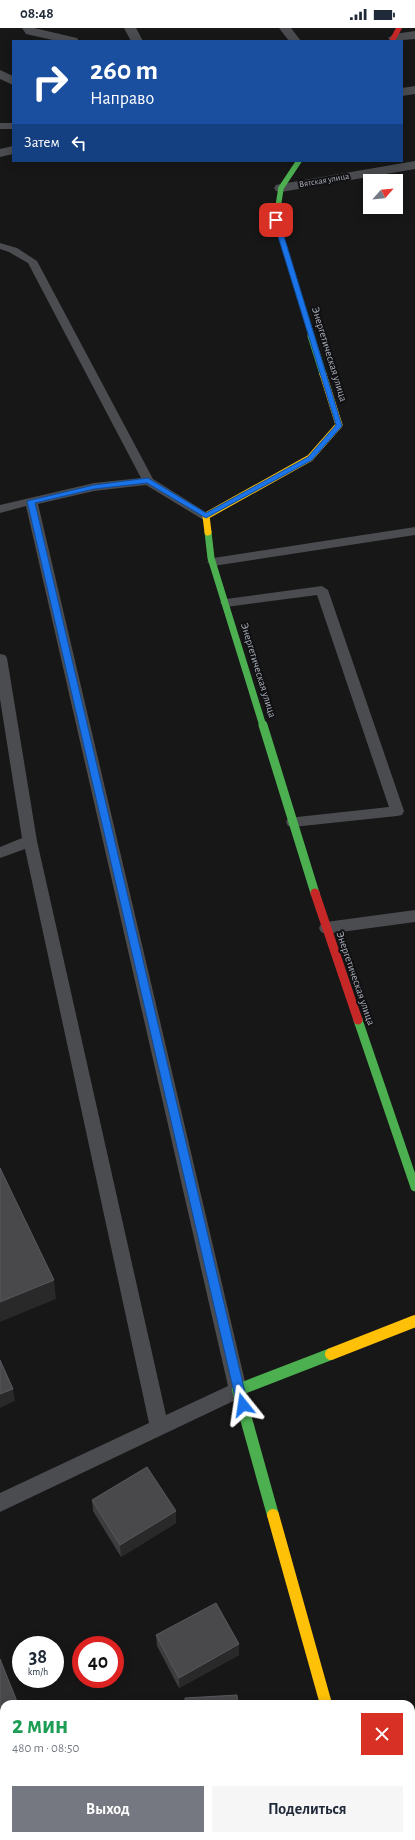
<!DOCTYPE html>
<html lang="ru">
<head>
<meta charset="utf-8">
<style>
  :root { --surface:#fff; --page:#f6f6f7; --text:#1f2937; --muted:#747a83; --accent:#757880 }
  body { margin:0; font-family:"Alegreya Sans",sans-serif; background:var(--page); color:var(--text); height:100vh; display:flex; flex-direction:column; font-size:15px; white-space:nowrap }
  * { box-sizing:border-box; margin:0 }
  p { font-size:13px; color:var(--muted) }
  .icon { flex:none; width:22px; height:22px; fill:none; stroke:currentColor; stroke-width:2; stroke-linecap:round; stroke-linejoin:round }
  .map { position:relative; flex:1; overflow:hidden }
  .sheet { position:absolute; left:0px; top:1672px; width:415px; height:140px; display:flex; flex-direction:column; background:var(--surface); border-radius:12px 12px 0 0; box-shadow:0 2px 10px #0003 }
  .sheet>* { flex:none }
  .hud { position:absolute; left:12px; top:12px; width:391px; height:122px; border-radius:0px; box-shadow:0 2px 10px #0003; background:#1a4fa0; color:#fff; overflow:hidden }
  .needle { width:26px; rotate:63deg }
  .tools { position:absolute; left:363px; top:146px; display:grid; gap:8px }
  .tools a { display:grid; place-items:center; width:40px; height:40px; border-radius:0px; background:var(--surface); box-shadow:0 2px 10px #0003; font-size:20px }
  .speed { position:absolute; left:12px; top:1608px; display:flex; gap:8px; font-size:20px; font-weight:700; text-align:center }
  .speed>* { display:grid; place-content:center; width:52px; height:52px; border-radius:50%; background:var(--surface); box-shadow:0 2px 10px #0003; line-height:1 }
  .speed small { font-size:10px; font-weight:400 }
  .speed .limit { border:6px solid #d22; background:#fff; color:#111 }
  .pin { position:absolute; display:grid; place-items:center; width:34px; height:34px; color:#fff; margin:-17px; border-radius:8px; box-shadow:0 2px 6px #0006 }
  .me { position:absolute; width:44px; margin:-22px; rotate:345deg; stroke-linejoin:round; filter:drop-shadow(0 0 3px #0008) }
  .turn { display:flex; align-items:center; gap:14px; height:84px; padding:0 12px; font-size:18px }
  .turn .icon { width:52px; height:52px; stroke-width:2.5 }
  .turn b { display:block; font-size:28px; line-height:34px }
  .then { display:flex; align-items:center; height:38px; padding:0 12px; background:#0003; gap:8px; font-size:15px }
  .round { display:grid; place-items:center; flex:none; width:42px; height:42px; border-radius:0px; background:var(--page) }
  .summary { display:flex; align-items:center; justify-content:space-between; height:68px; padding:0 12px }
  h1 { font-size:24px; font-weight:700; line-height:30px; color:#1e9e55 }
  .action { display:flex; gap:8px; margin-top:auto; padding:8px 12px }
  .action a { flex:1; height:46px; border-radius:0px; background:var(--accent); color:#fff; font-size:16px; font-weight:700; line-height:46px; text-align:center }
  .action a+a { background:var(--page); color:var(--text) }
  .status { display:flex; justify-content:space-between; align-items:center; height:28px; padding:0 20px; background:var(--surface); direction:ltr }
  .status svg { height:11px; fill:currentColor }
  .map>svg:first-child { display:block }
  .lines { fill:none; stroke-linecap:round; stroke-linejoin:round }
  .lane { fill:#4b4c50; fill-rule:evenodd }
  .street { fill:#4b4c50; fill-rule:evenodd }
  .fast-far3 { stroke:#4caf50; stroke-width:5.5 }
  .fast-far2 { stroke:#4caf50; stroke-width:7 }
  .fast-far1 { stroke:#4caf50; stroke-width:9 }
  .fast { stroke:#4caf50; stroke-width:12 }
  .slow-far1 { stroke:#ffc107; stroke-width:7 }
  .slow { stroke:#ffc107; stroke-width:12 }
  .jam-far1 { stroke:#c62828; stroke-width:5.5 }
  .jam { stroke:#c62828; stroke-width:9 }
  .wall { fill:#3d3d3f }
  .shaded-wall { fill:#29292a }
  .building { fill:#49494c; stroke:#58595d }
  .route { fill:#1a73e8; stroke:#114b97 }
  .labels { text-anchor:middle; stroke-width:4; stroke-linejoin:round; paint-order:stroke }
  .far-street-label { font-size:9px; fill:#a8adb8; stroke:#111113 }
  .street-label { font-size:11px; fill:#a8adb8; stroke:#111113 }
</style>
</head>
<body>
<div class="status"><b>08:48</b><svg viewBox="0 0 49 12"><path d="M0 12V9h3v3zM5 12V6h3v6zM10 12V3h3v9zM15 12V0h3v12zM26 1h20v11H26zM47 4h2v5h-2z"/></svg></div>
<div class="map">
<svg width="415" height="1812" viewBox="0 0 415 1812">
  <rect width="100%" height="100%" fill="#171717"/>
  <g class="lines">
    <g class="lane">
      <rect x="0" y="95" width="13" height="6"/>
      <path d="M0,215L17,220L37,233L153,451L212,488L206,492L202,491L146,457L94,463L38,476L247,1362L244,1368L0,1484V1465L149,1395L25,821L0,830V819L22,810L0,671V626L5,627L7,630L37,813L166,1387L228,1358L26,478L0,485V477L94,455L141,450L28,235L9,224L0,221Z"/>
      <path d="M415,499V507L213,538L207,534L213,530Z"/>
      <path d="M322,558L328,562L404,783L402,787L397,788L293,799L288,798L286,794L288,790L389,779L317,567L226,579L220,575L226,571Z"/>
      <path d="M415,882V894L326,906L321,904L319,900L321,896L326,894Z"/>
    </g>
    <g class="street">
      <path d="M22,0H34L77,10L79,13H57L26,6Z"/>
      <path d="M124,0H136L143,13H131Z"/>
      <path d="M279,0H291L301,13H289Z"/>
      <path d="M415,3V11L391,13L388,10L394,6Z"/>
      <path d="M0,42L13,48V57L0,51Z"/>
      <path d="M415,58V66L402,68V60Z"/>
      <path d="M13,118V126L0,129V121Z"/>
      <path d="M415,133V141L281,164L276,163L274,160L276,157L281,156Z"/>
      <path d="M348,1808H380L381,1812H349Z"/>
    </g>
    <path class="fast-far3" d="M299,133L281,160L276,192L312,309"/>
    <g class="fast-far2">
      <path d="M311,308L323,346"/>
      <path d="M208,504L211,530L263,698"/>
    </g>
    <g class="fast-far1">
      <path d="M263,697L315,865"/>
      <path d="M358,992L415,1159"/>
    </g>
    <path class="fast" d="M273,1487L238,1362L331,1326"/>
    <path class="slow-far1" d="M208,504L206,488L310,430L339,397L323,346"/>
    <g class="slow">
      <path d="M331,1326L415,1293"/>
      <path d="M273,1487L326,1676"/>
    </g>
    <path class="jam-far1" d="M392,13L399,0"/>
    <path class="jam" d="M315,865L358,992"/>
  </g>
  <g class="wall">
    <path d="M92,1472L176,1483V1495L121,1529L93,1483Z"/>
    <path d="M156,1607L239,1627L179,1660L157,1618Z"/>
  </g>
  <g class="shaded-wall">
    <path d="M54,1252L56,1271L0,1294V1274Z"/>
    <path d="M13,1361L15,1373L0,1380V1366Z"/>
    <path d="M176,1483V1495L121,1529L120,1517Z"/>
    <path d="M239,1616V1627L179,1660V1650Z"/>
  </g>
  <g class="building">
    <path d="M0,1140L54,1252L0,1274Z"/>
    <path d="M0,1332L13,1361L0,1366Z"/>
    <path d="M147,1439L176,1483L120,1517L92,1472Z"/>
    <path d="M216,1575L239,1616L179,1650L156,1607Z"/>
    <path d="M0,1631L18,1676H4V1808H70L71,1812H0Z"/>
    <path d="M237,1667L238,1676H185V1670Z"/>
  </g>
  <path class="route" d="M276,190L279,192L342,398L312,432L206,490L147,455L94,461L35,475L248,1377L247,1381L243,1382L239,1381L237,1377L27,473L94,457L148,450L206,485L308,429L336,397L273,192Z"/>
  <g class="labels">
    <g class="far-street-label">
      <text transform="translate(324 152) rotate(-10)" y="3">Вятская улица</text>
    </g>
    <g class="street-label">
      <text transform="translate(330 326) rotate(73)" y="4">Энергетическая улица</text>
      <text transform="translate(259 642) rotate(73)" y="4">Энергетическая улица</text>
      <text transform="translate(356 950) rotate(71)" y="4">Энергетическая улица</text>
    </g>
  </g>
</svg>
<div class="tools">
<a><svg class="needle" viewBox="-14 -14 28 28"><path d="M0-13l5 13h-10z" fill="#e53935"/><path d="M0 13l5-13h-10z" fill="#747a83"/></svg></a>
</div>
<div class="speed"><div>38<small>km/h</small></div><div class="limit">40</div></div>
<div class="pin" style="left:276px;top:192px;background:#d93025"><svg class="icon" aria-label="arrive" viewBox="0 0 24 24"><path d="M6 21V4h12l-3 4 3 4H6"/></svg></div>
<svg class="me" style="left:243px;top:1377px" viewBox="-20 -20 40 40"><path d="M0-17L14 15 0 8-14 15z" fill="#1a73e8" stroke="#fff" stroke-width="4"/></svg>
<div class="hud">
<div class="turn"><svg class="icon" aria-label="right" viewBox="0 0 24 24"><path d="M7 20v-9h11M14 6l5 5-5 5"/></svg><div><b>260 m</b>Направо</div></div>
<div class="then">Затем<svg class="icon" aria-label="left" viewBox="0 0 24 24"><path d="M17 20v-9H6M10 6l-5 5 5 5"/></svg></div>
</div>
<section class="sheet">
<div class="summary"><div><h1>2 мин</h1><p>480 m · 08:50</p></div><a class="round" style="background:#d93025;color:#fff"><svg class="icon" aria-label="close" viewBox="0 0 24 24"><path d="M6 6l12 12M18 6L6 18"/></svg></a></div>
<div class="action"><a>Выход</a><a>Поделиться</a></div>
</section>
</div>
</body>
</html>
